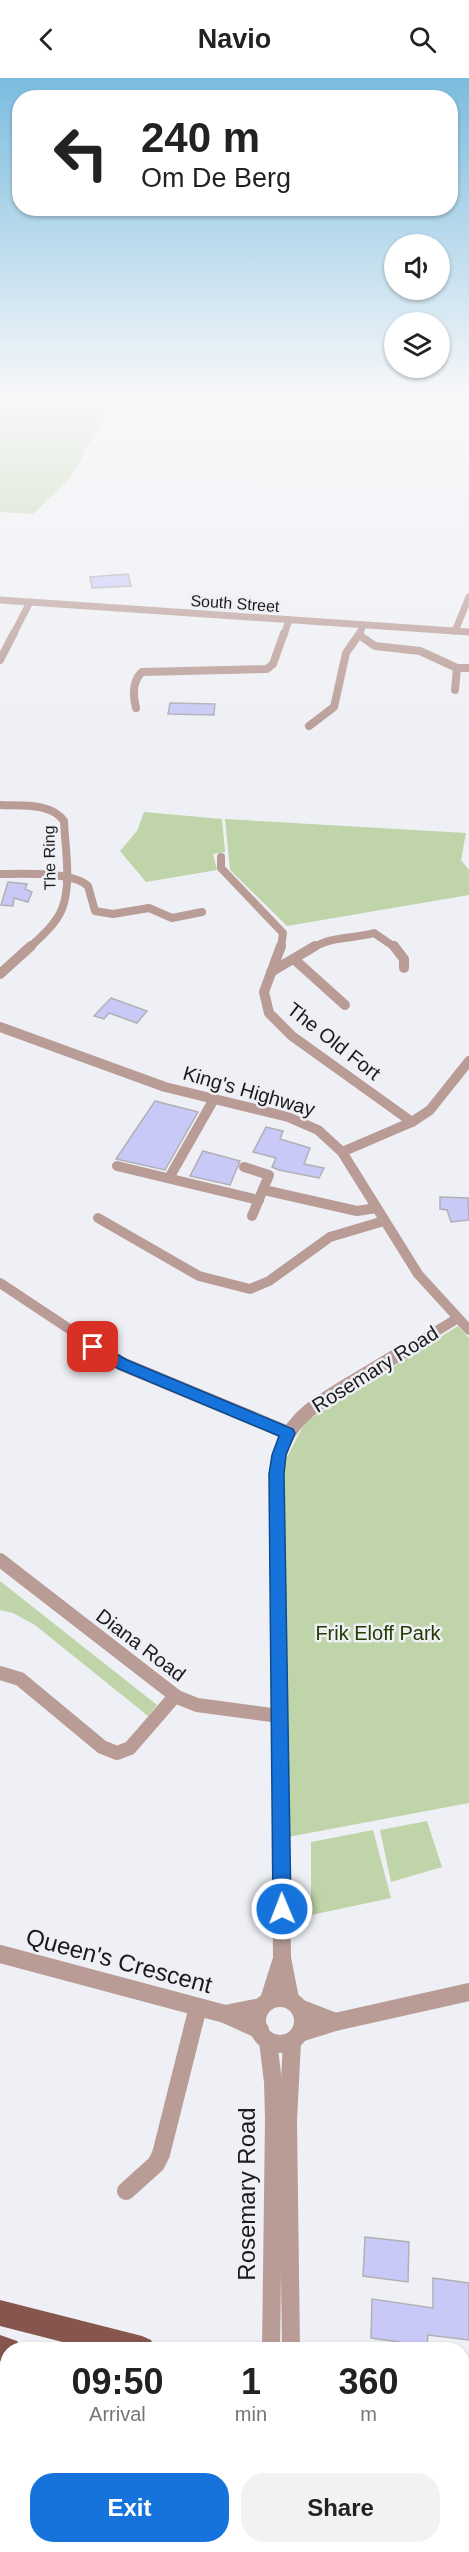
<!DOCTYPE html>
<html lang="en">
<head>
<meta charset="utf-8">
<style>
  :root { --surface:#fff; --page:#f2f2f2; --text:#222; --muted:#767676; --accent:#1673dc }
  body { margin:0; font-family:Helvetica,sans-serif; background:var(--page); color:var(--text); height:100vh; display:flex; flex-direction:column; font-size:22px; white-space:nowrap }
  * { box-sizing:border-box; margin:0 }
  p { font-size:20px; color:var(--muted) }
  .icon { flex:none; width:33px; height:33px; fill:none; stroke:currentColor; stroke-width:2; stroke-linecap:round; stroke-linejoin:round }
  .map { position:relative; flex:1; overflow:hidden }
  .side { position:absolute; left:0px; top:2264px; width:470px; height:212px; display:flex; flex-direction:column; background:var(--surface); border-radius:24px 24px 0 0; box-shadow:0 2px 4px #0004 }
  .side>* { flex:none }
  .hud { position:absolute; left:12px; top:12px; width:446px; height:126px; border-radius:24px; box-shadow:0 2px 4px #0004; background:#fff; color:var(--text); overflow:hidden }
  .fabs { position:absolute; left:384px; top:156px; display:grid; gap:12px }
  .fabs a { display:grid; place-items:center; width:66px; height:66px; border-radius:50%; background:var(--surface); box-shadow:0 2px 4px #0004; font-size:30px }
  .pin { position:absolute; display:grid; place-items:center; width:51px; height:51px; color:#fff; margin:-26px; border-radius:12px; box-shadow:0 3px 9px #0006 }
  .me { position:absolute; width:66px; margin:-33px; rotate:359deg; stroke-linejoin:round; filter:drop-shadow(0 0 4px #0008) }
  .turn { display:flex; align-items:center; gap:21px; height:126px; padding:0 30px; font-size:27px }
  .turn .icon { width:78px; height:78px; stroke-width:2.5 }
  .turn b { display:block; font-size:42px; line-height:51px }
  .eta { display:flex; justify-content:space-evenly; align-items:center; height:102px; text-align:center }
  .eta b { font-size:36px; font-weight:700; line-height:42px }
  .action { display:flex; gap:12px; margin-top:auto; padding:12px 30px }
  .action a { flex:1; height:69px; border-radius:24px; background:var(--accent); color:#fff; font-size:24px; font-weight:700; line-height:69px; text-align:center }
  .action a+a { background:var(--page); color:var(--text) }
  header { display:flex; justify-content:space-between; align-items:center; height:78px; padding:0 30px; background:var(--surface); font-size:27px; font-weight:700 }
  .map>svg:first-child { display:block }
  .education { fill:#efe5d0 }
  .green { fill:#bfd4a9 }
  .building { fill:#c8c9f7; stroke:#b0b0b5; stroke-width:1.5 }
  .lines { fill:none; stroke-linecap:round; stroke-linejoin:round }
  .minor-far4 { stroke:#b99c96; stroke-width:7 }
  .minor-far3 { stroke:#b99c96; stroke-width:8 }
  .minor-far2 { stroke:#b99c96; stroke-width:10 }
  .minor-far1 { stroke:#b99c96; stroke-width:14 }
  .minor { stroke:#b99c96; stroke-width:18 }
  .major { fill:#86554d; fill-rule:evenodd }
  .route { fill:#1673dc; stroke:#0e4b8f; stroke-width:1.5 }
  .labels { text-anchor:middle; stroke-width:5; stroke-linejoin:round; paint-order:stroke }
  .far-street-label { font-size:16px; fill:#1a1b1c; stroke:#eff0f5 }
  .street-label { font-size:20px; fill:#1a1b1c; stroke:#eff0f5 }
  .park-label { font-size:20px; fill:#243a00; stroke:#eff0f5 }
  .near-street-label { font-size:24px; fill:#1a1b1c; stroke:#eff0f5 }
</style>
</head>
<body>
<header><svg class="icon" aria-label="back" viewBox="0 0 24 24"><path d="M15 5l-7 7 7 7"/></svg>Navio<svg class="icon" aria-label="search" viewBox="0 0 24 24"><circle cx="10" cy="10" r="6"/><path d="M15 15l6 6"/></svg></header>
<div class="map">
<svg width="469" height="2474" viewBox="0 0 469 2474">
  <rect width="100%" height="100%" fill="#eff0f5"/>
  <path class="education" d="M0,2313L8,2315V2468H244V2474H0Z"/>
  <g class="green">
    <path d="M0,314H118L71,399L33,436L0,434Z"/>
    <path d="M144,734L222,741L225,774L213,776L217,792L146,804L120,773L137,753Z"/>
    <path d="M225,741L466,755L461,782L469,792V817L287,848L230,792Z"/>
    <path d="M458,1248L469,1260V1725L288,1759L284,1385L305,1344Z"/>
    <path d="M0,1503L157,1627L148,1638L35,1547L13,1535L0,1532Z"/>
    <path d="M427,1743L442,1789L391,1804L380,1752Z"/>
    <path d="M373,1752L391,1820L311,1837V1764Z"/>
    <path d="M0,2357L8,2359V2449L2,2474Z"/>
    <path d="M44,2468H217L216,2474H43Z"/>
  </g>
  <g class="building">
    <path d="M128,496L131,508L92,510L90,499Z"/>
    <path d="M170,625L215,626L214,637L168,636Z"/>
    <path d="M8,804L27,806L25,811L32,814L28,824L14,820L13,828L1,827Z"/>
    <path d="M111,920L147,933L137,945L109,935L104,941L94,938Z"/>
    <path d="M155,1023L198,1034L165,1092L116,1081Z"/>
    <path d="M266,1049L283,1053L280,1061L310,1070L304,1086L324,1090L319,1100L279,1092L272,1089L276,1080L253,1074Z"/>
    <path d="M203,1073L240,1083L230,1107L190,1098Z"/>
    <path d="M440,1119L468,1120L469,1142L451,1144L447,1132L440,1131Z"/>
    <path d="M365,2159L409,2164L408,2204L363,2198Z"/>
    <path d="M433,2200L469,2205V2262L428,2257L427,2268L371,2260L372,2221L433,2230Z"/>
  </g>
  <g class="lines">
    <g class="minor-far4">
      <path d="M0,522L469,554"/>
      <path d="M455,553L469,519"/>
      <path d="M13,557L30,524"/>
      <path d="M284,557L289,542"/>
      <path d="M359,557L363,547"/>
    </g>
    <g class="minor-far3">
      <path d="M359,557L375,568L420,573L457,590"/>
      <path d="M0,582L14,555"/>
      <path d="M455,612L457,590H469"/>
      <path d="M136,630C133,618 132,603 142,594L267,591L273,586L284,555"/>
      <path d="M309,648L334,629L346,575L360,555"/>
      <path d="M0,727C20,728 51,724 64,743C65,770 72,805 62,831C56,846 41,859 29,870"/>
      <path d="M221,779V790L283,855L281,870"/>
      <path d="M0,796C21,796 73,793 88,808L95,833L113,836L149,830L172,840L202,834"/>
      <path d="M313,870C331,858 354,861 374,855L396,870"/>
    </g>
    <g class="minor-far2">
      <path d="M281,868L264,914L269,935L292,958L412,1044"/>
      <path d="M394,868L404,881V890"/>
      <path d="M295,882L345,927"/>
      <path d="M271,894L315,868"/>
      <path d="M0,896L31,868"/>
      <path d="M0,949L165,1009L288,1039L318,1052L342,1074L418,1196L469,1252"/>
      <path d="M342,1074L412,1044L430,1032L469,983"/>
      <path d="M117,1088L259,1122"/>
      <path d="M244,1089L269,1097L252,1138"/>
      <path d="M169,1100L214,1021"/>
      <path d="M264,1112L357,1133L376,1130"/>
      <path d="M98,1140L199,1198L250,1211L269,1203L330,1159L384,1143"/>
      <path d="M0,1205L104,1274"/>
      <path d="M402,1274L458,1240"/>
    </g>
    <g class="minor-far1">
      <path d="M102,1273L122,1286L288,1355"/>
      <path d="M0,1482L177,1619L197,1627L279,1638"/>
      <path d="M0,1595L20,1601L102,1669L117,1675L130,1670L175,1618"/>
      <path d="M281,1798L276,1396C282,1347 306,1333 344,1309C364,1297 384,1285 404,1273"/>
    </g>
    <g class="minor">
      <path d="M281,1796L282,1880L290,1921"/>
      <path d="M0,1876L225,1936L260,1952"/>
      <circle cx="280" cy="1943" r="23"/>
      <path d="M269,1922L281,1884"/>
      <path d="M299,1930L335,1944"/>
      <path d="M225,1936L261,1929"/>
      <path d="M300,1955L335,1944L469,1914"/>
      <path d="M268,1963L273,2004L274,2041L271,2271"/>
      <path d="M126,2113L156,2086L161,2076L198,1929"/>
      <path d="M291,2271L288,2042L292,1964"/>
      <path d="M281,2468L282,2474"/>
      <path d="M292,2474L293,2468"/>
    </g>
    <g class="major">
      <path d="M0,2222L142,2258L151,2262L155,2271H90L0,2248Z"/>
      <path d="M0,2257L17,2263L21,2271H8V2285L0,2283Z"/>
      <rect x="462" y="2298" width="7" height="26"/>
      <rect x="462" y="2338" width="7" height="28"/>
    </g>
  </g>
  <linearGradient id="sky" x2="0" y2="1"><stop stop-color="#7bbcde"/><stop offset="0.48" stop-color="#f8f8fa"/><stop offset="1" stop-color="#f8f8fa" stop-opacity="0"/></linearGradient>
  <rect width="469" height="661" fill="url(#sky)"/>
  <path class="route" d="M93,1263L127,1282L293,1351L295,1355L286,1377L284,1396L291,1831L288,1837L282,1840L275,1837L273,1831L269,1396L272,1377L279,1358L117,1290L89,1273L87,1269Z"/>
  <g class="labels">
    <g class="far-street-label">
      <text transform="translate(235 525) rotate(4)" y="6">South Street</text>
      <text transform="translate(49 780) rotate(-91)" y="6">The Ring</text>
    </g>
    <g class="street-label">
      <text transform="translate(334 963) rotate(38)" y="7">The Old Fort</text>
      <text transform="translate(249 1013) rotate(16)" y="7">King's Highway</text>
      <text transform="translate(375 1291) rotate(-32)" y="7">Rosemary Road</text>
      <text transform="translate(141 1567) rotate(37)" y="7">Diana Road</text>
    </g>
    <g class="park-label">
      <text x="378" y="1562">Frik Eloff Park</text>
    </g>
    <g class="near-street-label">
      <text transform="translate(119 1883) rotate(15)" y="8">Queen's Crescent</text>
      <text transform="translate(247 2116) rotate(-90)" y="8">Rosemary Road</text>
    </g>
  </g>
</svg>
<div class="fabs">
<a><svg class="icon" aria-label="sound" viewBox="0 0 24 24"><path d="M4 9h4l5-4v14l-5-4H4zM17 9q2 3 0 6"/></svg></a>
<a><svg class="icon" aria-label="layers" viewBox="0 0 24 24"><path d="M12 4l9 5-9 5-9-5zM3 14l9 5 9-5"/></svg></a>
</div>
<div class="pin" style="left:93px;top:1269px;background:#d93025"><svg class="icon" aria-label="arrive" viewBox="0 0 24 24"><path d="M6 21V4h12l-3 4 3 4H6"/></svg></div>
<svg class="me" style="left:282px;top:1831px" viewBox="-20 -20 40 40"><circle r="17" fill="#1673dc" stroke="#fff" stroke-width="3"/><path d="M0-11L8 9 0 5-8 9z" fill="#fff"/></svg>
<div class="hud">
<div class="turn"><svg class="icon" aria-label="left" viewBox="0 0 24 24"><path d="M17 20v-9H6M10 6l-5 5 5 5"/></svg><div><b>240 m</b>Om De Berg</div></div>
</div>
<section class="side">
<div class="eta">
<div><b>09:50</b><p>Arrival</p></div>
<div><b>1</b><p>min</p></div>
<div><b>360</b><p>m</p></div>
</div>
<div class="action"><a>Exit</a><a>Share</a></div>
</section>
</div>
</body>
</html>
